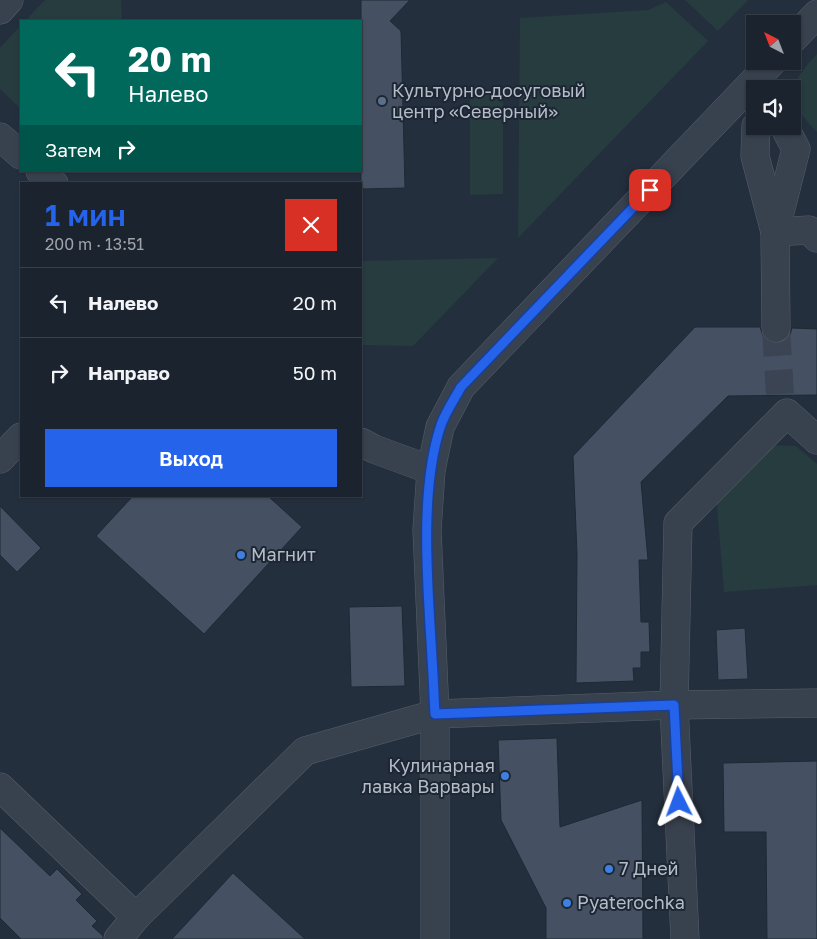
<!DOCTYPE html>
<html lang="ru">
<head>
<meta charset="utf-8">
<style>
  :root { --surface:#1b232e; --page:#242b36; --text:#f1f3f6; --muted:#a0a4aa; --line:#39404a; --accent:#2563eb }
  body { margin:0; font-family:"Golos Text",sans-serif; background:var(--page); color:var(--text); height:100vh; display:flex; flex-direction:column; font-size:19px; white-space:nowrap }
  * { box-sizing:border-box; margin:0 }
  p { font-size:16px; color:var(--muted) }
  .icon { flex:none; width:28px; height:28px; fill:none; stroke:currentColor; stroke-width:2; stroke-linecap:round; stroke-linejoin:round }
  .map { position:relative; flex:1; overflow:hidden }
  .sheet { position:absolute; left:20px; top:182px; width:342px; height:315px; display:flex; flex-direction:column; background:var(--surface); border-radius:0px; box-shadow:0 1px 4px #0004,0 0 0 1px var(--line) }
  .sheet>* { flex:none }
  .banner { position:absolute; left:20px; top:20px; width:342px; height:152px; border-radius:0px; box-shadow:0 1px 4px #0004,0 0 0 1px var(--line); background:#00695c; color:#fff; overflow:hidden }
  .needle { width:32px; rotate:318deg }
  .buttons { position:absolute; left:746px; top:15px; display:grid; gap:10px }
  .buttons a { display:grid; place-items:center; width:55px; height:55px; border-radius:0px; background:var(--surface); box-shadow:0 1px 4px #0004,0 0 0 1px var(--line); font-size:25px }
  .pin { position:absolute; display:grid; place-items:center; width:42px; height:42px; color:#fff; margin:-21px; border-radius:10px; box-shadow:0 2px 8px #0006 }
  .me { position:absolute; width:55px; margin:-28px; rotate:357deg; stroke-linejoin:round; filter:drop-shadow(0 0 4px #0008) }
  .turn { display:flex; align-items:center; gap:18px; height:105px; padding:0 25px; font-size:22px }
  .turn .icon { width:65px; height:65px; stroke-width:2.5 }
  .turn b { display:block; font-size:35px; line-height:42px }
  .then { display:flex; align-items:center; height:48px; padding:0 25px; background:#0003; gap:10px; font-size:19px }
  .round { display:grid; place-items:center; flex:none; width:52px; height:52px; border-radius:0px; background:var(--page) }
  .head { display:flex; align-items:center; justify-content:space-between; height:85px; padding:0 25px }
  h1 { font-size:30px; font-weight:600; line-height:38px; color:var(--accent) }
  .button { display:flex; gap:10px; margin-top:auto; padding:10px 25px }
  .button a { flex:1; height:58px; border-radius:0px; background:var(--accent); color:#fff; font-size:20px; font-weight:600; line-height:58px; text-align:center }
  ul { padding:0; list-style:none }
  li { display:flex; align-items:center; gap:15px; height:70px; padding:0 25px; border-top:1px solid var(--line) }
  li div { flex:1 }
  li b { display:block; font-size:19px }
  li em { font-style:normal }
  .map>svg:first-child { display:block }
  .green { fill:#263c3f }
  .building { fill:#455162; stroke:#1f2835 }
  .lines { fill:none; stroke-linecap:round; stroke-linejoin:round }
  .minor-tunnel { stroke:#3a4453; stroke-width:28; stroke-dasharray:28 14; stroke-linecap:butt }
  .minor-casing { stroke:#565f6c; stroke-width:29 }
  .minor { stroke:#38414e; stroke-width:28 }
  .route-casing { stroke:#184099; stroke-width:12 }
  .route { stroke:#2563eb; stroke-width:9 }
  .service-dot { fill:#5c6f8a; stroke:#1d2633; stroke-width:2 }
  .shop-dot { fill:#3f7fe0; stroke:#1d2633; stroke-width:2 }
  .labels { text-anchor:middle; stroke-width:4; stroke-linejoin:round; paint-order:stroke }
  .poi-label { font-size:18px; fill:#b4bcc9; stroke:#1d2633; text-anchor:start }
</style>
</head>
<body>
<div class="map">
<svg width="817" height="939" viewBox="0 0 817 939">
  <rect width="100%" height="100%" fill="#242f3e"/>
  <g class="green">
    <path d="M45,0H121L122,21H25Z"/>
    <path d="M685,0H748L718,31Z"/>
    <path d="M666,2L708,41L518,238L520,18L648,10Z"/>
    <path d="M21,25V109L0,89V48Z"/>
    <path d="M817,54V132C785,99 786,87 817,54Z"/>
    <path d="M470,93H503V194L470,195Z"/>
    <path d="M498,258L413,346L361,345V261Z"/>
    <path d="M769,445L796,446L817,464V585L724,592L716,494Z"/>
  </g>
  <g class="building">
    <path d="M361,0H410L390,21L401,31L405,188L361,189Z"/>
    <path d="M695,327H760L763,336L769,342L776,344L784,341L790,335L792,328L817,329V395L728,396L641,482L648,560H639L641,622H649L650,652H641V668H633L634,681L576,683L577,554L573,456Z"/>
    <path d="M133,496H268L302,527L204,634L96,536Z"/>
    <path d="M0,506L41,548L17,572L0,555Z"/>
    <path d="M402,606L405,686L351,687L349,607Z"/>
    <path d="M745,628L748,679L718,680L716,630Z"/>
    <path d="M557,738L560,827L642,800L643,939H546V908L501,820L498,740Z"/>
    <path d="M817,761V939H767L766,832H724L723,763Z"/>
    <path d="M0,828L50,876L57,869L82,894L76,900L97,921L92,926L103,936V939H21L0,918Z"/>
    <path d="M233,873L305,939H172Z"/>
  </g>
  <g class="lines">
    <path class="minor-tunnel" d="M776,328L780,394"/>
    <g class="minor-casing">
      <g id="minor">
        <path d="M0,10L9,0"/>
        <path d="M792,40L817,14"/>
        <path d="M756,126L755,156L775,232L776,328"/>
        <path d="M784,126L796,149L775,232L809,230L817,238"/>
        <path d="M0,137L21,155"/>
        <path d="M40,171L54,184"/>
        <path d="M361,442L374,449L431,470"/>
        <path d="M0,459L21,437"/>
        <path d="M0,787L136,917L305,751L435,714L674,705L817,703"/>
        <path d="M118,939L136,917"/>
        <path d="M435,939V714L427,530L431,470L440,427L461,387L773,61"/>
        <path d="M685,939L674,705L678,523L787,413L817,440"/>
      </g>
    </g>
    <use href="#minor" class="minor"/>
  </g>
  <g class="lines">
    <g class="route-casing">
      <path id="route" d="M650,190L461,387C454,400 444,414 440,428C416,503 431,616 434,695L435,714L674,705L679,802"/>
    </g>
    <use href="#route" class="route"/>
  </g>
  <circle class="service-dot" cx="382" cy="101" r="5"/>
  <g class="shop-dot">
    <circle cx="241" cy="555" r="5"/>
    <circle cx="505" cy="776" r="5"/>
    <circle cx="609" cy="869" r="5"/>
    <circle cx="567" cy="903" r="5"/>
  </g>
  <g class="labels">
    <g class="poi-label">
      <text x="392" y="97">Культурно-досуговый<tspan x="392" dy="21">центр «Северный»</tspan></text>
      <text x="251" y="561">Магнит</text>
      <text x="495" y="772" text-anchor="end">Кулинарная<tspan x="495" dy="21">лавка Варвары</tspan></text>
      <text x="619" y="875">7 Дней</text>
      <text x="577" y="909">Pyaterochka</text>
    </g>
  </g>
</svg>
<div class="buttons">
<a><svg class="needle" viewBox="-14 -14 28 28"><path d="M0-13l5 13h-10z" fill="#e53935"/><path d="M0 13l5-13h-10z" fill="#a0a4aa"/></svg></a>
<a><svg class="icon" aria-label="sound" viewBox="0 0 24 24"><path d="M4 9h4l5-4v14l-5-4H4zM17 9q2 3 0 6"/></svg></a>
</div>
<div class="pin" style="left:650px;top:190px;background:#d93025"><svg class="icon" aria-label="arrive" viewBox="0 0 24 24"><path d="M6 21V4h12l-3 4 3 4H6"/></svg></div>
<svg class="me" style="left:679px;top:802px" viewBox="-20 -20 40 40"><path d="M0-17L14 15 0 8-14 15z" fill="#2563eb" stroke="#fff" stroke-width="4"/></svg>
<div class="banner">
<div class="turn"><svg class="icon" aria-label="left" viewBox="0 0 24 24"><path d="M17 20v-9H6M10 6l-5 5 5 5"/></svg><div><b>20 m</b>Налево</div></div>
<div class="then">Затем<svg class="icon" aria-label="right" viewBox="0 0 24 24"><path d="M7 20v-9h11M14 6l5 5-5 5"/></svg></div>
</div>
<section class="sheet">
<div class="head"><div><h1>1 мин</h1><p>200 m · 13:51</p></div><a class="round" style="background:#d93025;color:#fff"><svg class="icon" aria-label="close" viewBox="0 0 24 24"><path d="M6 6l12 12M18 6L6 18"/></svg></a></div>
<ul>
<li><svg class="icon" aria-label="left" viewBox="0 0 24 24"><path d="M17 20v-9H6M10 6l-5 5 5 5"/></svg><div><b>Налево</b></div><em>20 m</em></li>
<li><svg class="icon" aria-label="right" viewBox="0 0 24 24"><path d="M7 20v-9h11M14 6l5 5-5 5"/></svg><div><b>Направо</b></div><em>50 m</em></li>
</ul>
<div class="button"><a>Выход</a></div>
</section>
</div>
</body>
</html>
